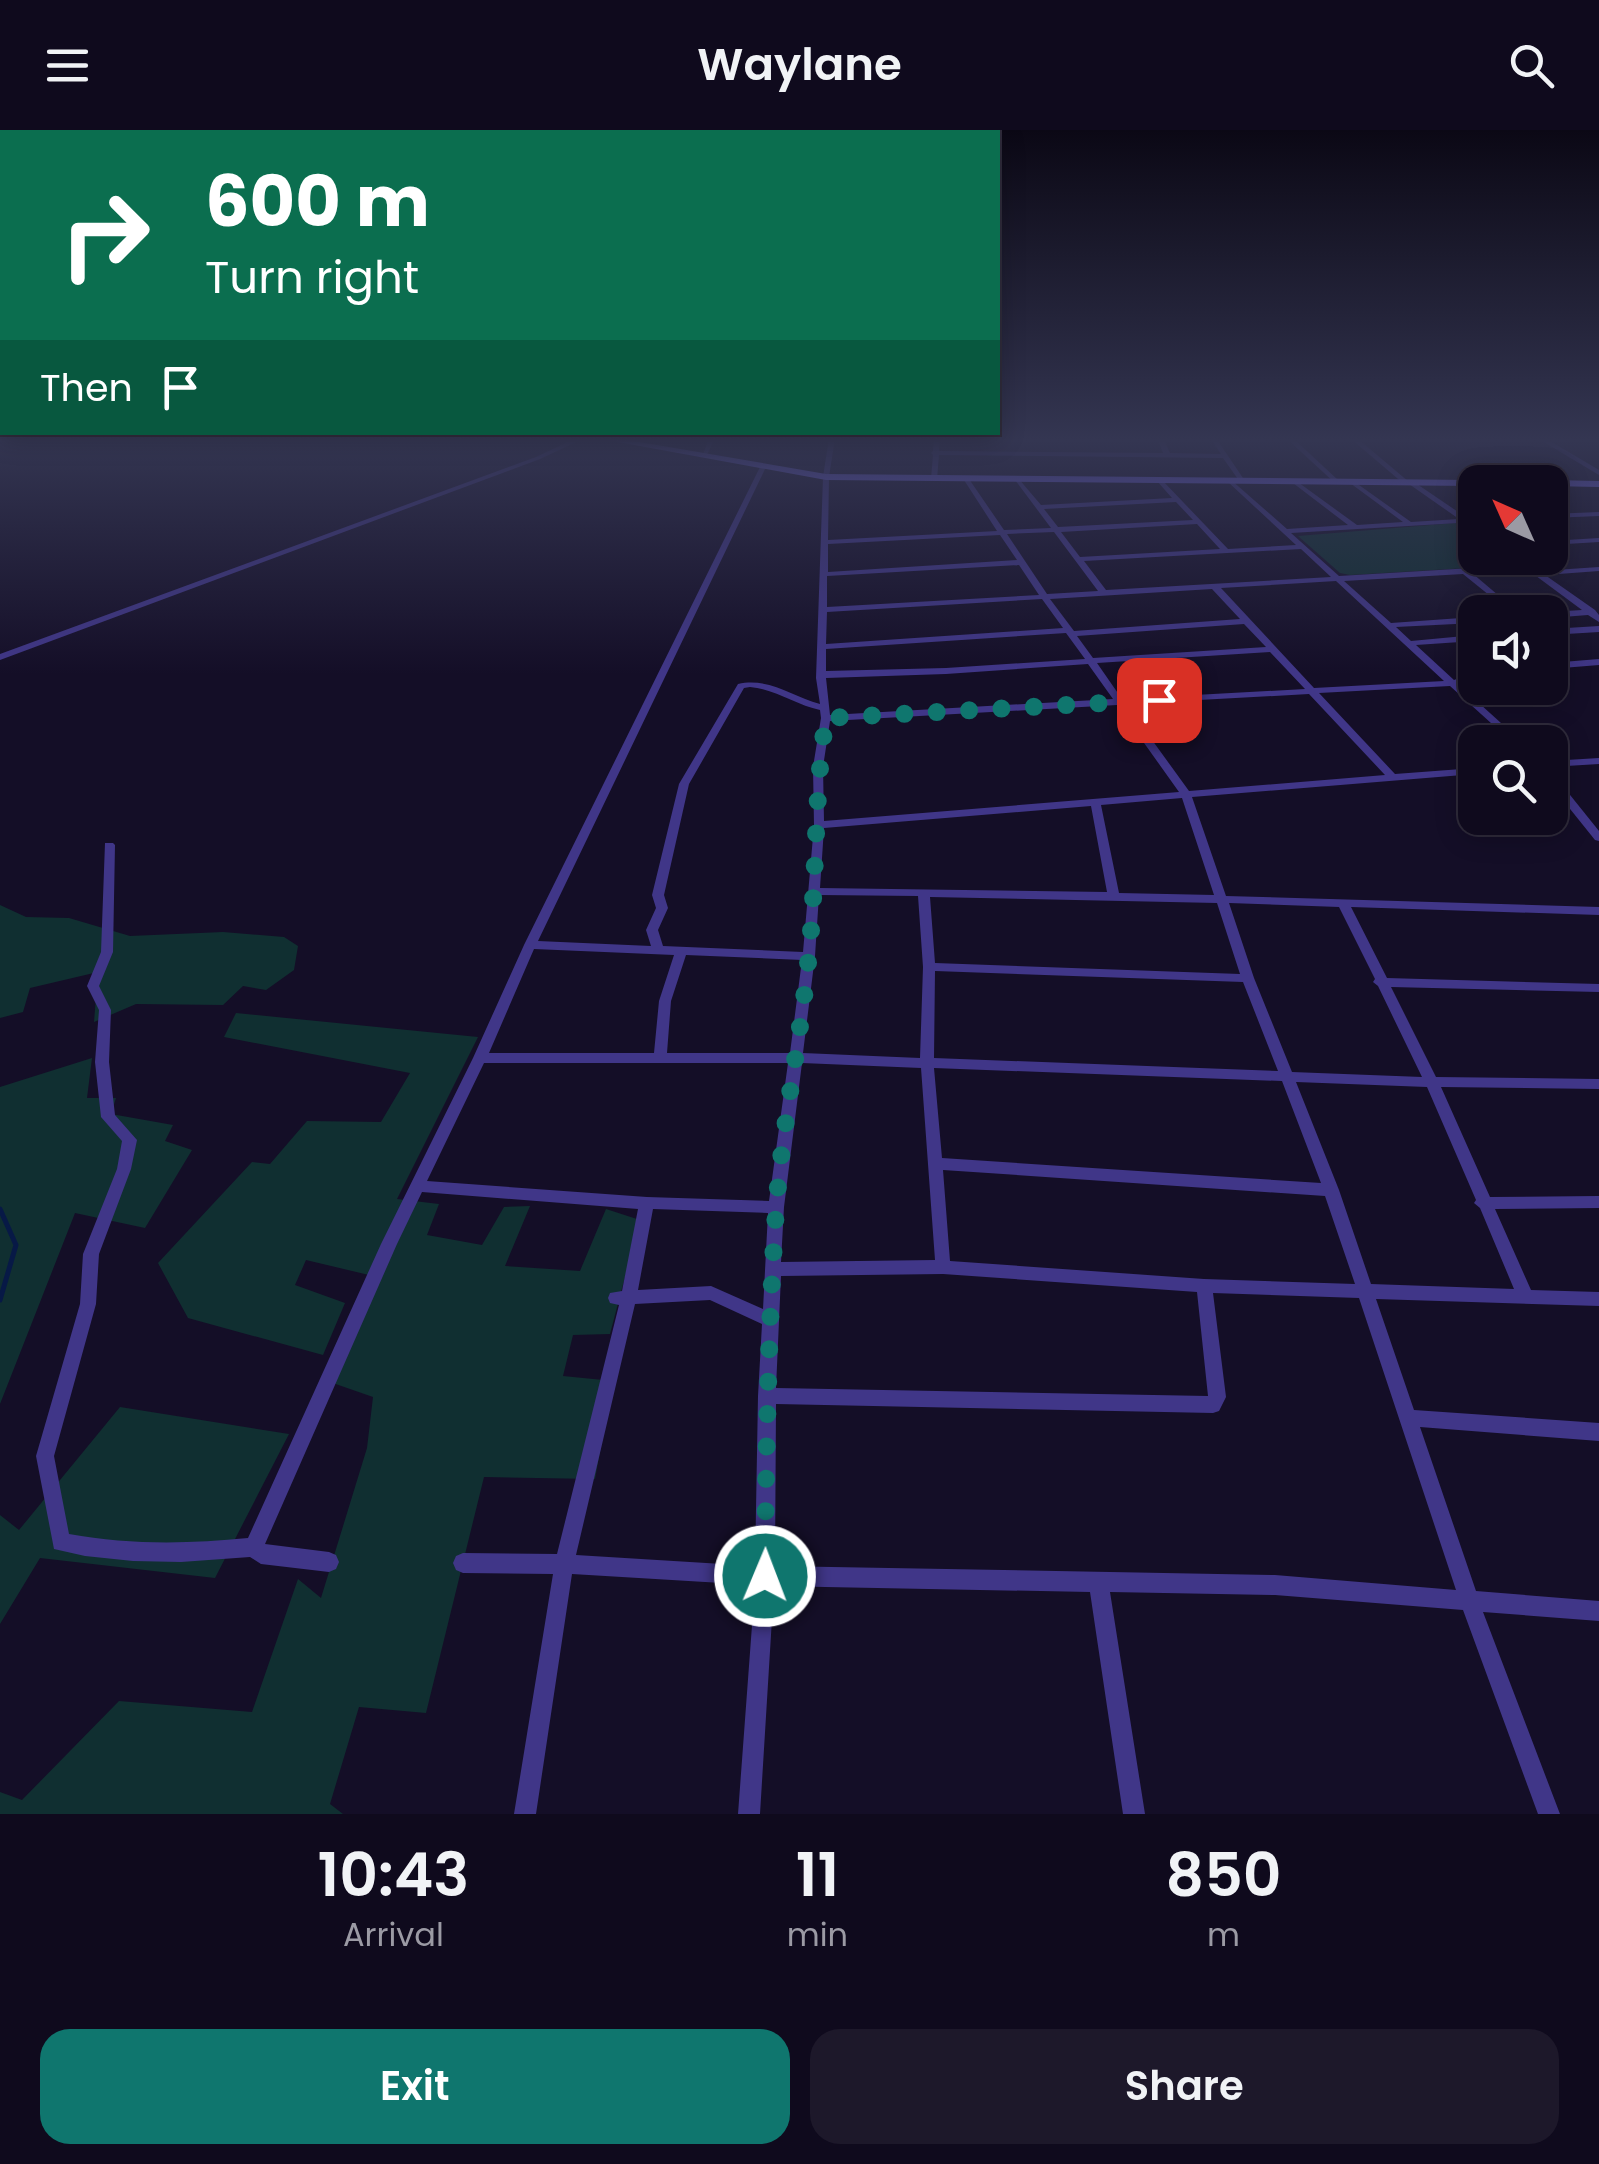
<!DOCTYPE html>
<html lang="en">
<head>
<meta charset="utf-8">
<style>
  :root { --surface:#0f0a1d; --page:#1d182a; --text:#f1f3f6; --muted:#9b9aa4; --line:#2f2b3b; --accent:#0f766e }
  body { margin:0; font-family:Poppins,sans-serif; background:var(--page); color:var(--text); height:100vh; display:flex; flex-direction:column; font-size:38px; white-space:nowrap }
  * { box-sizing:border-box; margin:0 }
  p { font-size:32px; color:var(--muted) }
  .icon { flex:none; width:55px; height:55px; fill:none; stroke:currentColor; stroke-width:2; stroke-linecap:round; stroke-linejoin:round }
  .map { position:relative; height:1684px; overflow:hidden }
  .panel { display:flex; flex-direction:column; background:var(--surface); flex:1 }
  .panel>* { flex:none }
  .top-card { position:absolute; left:0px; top:0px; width:1000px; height:305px; box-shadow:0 5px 25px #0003,0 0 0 2px var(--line); background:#0b6e4f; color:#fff; overflow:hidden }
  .needle { width:65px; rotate:315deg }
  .fabs { position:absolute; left:1458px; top:335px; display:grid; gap:20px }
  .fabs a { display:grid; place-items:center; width:110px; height:110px; border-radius:20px; background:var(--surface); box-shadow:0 5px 25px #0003,0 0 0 2px var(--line); font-size:50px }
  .pin { position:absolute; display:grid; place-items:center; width:85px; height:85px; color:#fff; margin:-42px; border-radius:20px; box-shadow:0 5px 15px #0006 }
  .me { position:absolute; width:110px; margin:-55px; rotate:1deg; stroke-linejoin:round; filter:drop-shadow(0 0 8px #0008) }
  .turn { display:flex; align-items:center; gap:35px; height:210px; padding:0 40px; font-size:45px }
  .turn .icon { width:130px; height:130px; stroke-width:2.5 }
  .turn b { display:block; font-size:70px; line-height:85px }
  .then { display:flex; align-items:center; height:95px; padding:0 40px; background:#0003; gap:20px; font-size:38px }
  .eta { display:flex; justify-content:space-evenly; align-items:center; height:170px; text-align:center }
  .eta b { font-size:60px; font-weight:600; line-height:70px }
  .button { display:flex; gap:20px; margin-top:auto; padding:20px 40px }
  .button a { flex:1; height:115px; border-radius:30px; background:var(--accent); color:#fff; font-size:40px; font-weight:600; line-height:115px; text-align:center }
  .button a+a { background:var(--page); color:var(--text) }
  header { display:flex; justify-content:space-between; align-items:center; height:130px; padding:0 40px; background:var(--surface); font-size:45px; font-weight:600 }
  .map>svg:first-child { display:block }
  .green { fill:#102f31 }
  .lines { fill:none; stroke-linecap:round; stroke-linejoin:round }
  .stream { stroke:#071946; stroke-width:5 }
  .street { fill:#403688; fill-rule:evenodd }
  .secondary { fill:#7a6aff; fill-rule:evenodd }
  .route { stroke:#0f766e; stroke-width:18; stroke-dasharray:0 32.4 }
</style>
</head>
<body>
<header><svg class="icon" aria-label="menu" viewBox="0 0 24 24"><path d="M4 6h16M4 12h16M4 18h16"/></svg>Waylane<svg class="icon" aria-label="search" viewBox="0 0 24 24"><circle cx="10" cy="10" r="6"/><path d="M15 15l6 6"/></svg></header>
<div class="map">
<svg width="1599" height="1684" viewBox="0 0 1599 1684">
  <rect width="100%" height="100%" fill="#140e27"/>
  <g class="green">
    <path d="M1455,393L1475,405V428H1507L1500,436L1350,445L1340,443L1298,406Z"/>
    <path d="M0,775L26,787L69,788L130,806L223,802L284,807L298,816L294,840L266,860L243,856L223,875L136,874L94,892L98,842L30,858L23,882L0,888Z"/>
    <path d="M236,883L478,907L397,1069L439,1074L427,1105L482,1115L504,1077L530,1076L505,1136L580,1141L606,1079L640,1090L610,1204L573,1205L563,1246L613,1251L595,1349L484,1347L426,1583L359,1577L330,1674L343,1684H0V1662L22,1670L119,1571L252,1582L298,1449L321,1468L367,1318L373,1267L327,1251L369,1145L306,1130L295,1155L345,1173L323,1225L188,1188L158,1133L252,1032L270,1034L307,991L381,992L410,943L224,907Z"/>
    <path d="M92,928L87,968H116L111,984L173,995L165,1011L192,1020L145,1098L75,1083L0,1274V957Z"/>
    <path d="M120,1277L289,1304L215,1448L40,1428L0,1494V1385L19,1400Z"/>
  </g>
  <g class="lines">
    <path class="stream" d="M0,1079L16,1115L0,1170"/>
    <g class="street">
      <path d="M576,308H585L540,329L0,530V524L536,327Z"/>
      <path d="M709,308H715L706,327H702Z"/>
      <path d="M829,308H835L829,347L828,410L997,401L964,350L967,348L969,349L1004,400L1051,398L1015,350L1018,348L1041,375L1172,368L1157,351L1162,350L1228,419L1296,415L1228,352L1227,351L1230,349L1287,399L1348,395L1293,353L1292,352L1295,350L1357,395L1403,392L1350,353L1349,352L1352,350L1411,392L1459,389L1409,354H1404L1350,308H1357L1409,352H1414L1467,388H1475V392L1291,403L1339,446L1522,435L1513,428C1525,428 1532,435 1540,441L1599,437V441L1545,445L1595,480L1599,485V492L1588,485L1550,488V482L1582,480L1528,440L1472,443L1518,482H1510L1463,444L1344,451L1391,493L1475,487V493L1396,497L1411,511L1475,505V511L1416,515L1454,550L1475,542V548L1459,555L1522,612H1512L1450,556L1319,563L1395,644L1475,638V644L1192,667L1226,766L1599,777V785L1351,777L1387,848L1599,854V862L1391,857L1436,947L1599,949V959L1441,957L1490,1067L1599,1066V1078L1495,1079L1531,1160L1599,1162V1176L1376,1169L1414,1280L1599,1293V1311L1420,1297L1476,1461L1599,1471V1491L1483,1482L1560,1684H1538L1463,1480L1275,1465L1110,1462L1145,1684H1123L1090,1462L774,1456L760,1684H738L755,1455L572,1444L536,1684H514L553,1444L463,1443L456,1440L453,1433L456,1426L463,1423L557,1424L619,1175L610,1173L608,1168L610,1163L622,1161L638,1079L422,1062L397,1114L265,1414L329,1422L336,1425L339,1432L336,1439L329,1442L261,1434L250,1427L181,1432L133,1431L85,1426L54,1419L36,1326L80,1174L83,1124L117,1039L122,1011L101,987L95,932L99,880L87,856L101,822L105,713H113L115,715L113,822L99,856L111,880L109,932L115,985L137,1010L131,1039L99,1124L96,1174L54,1326L69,1404C129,1415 188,1414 248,1408L381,1114L473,928L524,815L760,337L763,335L766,337L538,811L651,816L646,800L656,778L652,765L679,654L738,554C768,547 792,566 820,574L816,548L823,347ZM1176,372L1193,390L1058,397L1044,379ZM1197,394L1220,419L1080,427L1061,402ZM1054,402L1098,461L1047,464L1007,404ZM1000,405L1017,430L828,442V414ZM1301,419L1331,447L1106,460L1084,431ZM1019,435L1039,465L827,477V446ZM1336,451L1444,551L1314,558L1221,458ZM1212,459L1240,489L1074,501L1050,469ZM1042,469L1063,498L826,514L827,482ZM1244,494L1266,517L1093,528L1077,506ZM1066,503L1085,529L946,538L826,541V519ZM1270,522L1305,559L1122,569L1097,533ZM1088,534L1113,569L830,585L826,548L946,544ZM750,557C775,559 796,575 820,580L821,588L813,637L814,695L803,822L663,816L658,800L668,778L664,765L689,654L744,558ZM1309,564L1385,645L1189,661L1126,574ZM1117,575L1179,662L824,691L823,637L830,591ZM1182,668L1214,765L1119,763L1101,675ZM1091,676L1107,762L820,758L824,698ZM819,765L918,766L923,837L920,928L803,923L815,826ZM930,767L1217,773L1240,844L935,833ZM1229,773L1339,777L1375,849L1373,852L1378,856L1422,947L1292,942L1254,848ZM534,819L674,825L659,871L654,923H489ZM686,825L802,830L790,923H667L671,871ZM935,841L1243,852L1278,941L934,928ZM484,933H788L769,1071L647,1067L427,1051ZM802,933L921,938L935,1130L781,1132L784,1077ZM934,938L1282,951L1321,1053L942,1028ZM1296,952L1427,957L1476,1070L1474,1073L1480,1078L1514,1159L1371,1154L1339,1060ZM943,1040L1325,1066L1355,1154L1204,1149L950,1131ZM653,1079L768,1083L763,1179L711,1156L638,1160ZM943,1144L1197,1162L1208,1266L776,1258L781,1146ZM1213,1163L1359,1168L1456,1460L1275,1445L775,1436L776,1274L1213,1283L1219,1281L1226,1267ZM710,1170L762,1194L758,1266L755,1436L576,1425L635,1174Z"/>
      <path d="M934,308H940L939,321L1163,323L1157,308H1163L1170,323L1221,324L1210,308H1216L1245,351L1240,352L1223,328L939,325L937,349L934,351L931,349L933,325L931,323L933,321Z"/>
      <path d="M1286,308H1293L1339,351V353H1335Z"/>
      <path d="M1537,308H1545L1599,340V345Z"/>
      <path d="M1599,382V386L1550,388V384Z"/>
      <path d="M1599,408V412L1550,415V411Z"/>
      <path d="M1599,496V502L1550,505V499Z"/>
      <path d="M1599,529V535L1550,539V533Z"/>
      <path d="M1599,628V634L1550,637V631Z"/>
      <path d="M1550,644L1554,645L1599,701V711L1595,710L1550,654Z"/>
    </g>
    <g class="secondary">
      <path d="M596,308H616L826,344L1475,350L1479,352H1475V356L826,350Z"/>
      <path d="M1550,350L1599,351V357L1550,356V352H1546Z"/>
    </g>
  </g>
  <linearGradient id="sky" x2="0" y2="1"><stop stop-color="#0b0815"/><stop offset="0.57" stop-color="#343652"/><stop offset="1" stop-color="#343652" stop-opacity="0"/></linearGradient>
  <rect width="1599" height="544" fill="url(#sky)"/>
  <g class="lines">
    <path class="route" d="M765,1446C766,1324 768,1202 776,1080C782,994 801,909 809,823C817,745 814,665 826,588L1159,570"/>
  </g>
</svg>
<div class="fabs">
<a><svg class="needle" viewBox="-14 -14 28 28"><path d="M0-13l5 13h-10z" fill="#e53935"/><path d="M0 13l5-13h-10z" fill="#9b9aa4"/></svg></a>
<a><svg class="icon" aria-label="sound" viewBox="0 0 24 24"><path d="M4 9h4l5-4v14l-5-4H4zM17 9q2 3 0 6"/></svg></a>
<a><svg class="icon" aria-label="search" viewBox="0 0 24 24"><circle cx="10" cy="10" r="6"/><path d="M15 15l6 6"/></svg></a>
</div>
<div class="pin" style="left:1159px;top:570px;background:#d93025"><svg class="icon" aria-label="arrive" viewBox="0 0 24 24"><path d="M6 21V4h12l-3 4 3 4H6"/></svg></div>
<svg class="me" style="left:765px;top:1446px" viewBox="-20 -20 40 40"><circle r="17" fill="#0f766e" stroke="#fff" stroke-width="3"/><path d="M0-11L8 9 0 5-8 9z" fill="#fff"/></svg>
<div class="top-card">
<div class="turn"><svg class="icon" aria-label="right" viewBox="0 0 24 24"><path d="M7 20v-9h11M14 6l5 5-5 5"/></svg><div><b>600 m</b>Turn right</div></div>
<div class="then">Then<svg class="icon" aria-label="arrive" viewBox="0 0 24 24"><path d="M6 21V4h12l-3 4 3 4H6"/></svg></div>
</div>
</div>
<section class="panel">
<div class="eta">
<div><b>10:43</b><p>Arrival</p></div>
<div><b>11</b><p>min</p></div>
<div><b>850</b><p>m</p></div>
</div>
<div class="button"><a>Exit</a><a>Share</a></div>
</section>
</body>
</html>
